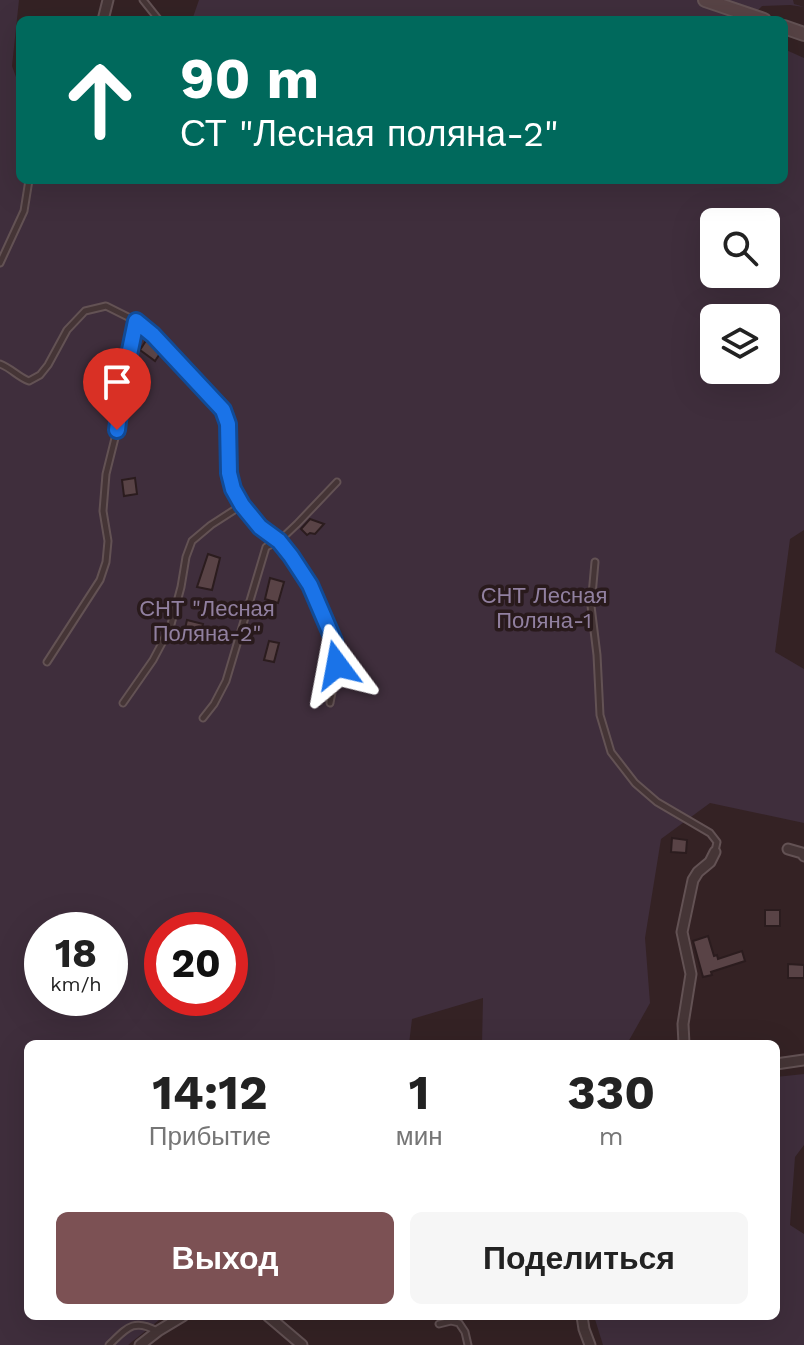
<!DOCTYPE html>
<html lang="ru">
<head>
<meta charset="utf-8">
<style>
  :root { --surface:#fff; --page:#f6f6f6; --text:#222; --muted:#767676; --accent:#7c5154 }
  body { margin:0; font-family:"Work Sans",sans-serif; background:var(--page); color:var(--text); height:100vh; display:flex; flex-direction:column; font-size:30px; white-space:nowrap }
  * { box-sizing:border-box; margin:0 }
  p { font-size:26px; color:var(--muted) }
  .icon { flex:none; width:44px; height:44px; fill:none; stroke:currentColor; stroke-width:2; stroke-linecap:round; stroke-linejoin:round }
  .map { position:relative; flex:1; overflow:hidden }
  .side { position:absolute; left:24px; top:1040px; width:756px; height:280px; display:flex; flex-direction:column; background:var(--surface); border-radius:12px; box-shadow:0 8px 32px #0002 }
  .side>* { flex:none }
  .top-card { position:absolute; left:16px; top:16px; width:772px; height:168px; border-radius:12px; box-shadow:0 8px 32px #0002; background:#00695c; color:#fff; overflow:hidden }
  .tools { position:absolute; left:700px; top:208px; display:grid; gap:16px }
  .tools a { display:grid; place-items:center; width:80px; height:80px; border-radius:12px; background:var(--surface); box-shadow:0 8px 32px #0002; font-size:40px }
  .speed { position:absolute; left:24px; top:912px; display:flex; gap:16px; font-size:40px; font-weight:700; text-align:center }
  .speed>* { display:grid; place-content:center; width:104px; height:104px; border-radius:50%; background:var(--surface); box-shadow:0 8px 32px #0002; line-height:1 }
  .speed small { font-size:20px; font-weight:400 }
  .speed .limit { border:12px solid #d22; background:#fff; color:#111 }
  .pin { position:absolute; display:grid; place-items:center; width:68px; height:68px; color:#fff; margin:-82px -34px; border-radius:50% 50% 50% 0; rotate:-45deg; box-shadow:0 0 8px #0007 }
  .pin .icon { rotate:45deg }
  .me { position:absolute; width:88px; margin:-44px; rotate:347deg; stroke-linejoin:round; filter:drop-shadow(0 0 6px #0008) }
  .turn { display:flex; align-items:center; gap:28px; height:168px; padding:0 32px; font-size:36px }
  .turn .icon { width:104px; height:104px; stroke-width:2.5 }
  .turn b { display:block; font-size:56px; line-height:68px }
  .eta { display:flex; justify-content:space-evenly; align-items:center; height:136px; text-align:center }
  .eta b { font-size:48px; font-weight:700; line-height:56px }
  .primary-button { display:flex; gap:16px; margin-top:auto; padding:16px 32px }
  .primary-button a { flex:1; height:92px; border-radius:12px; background:var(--accent); color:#fff; font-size:32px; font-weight:700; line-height:92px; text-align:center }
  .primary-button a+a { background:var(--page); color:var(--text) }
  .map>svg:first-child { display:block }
  .green { fill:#3f2e3c; fill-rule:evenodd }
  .building { fill:#594346; stroke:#2b1c1e; stroke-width:2 }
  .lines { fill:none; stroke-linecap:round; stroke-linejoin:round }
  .lane-casing { stroke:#635254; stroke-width:9 }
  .street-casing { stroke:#635254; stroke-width:13 }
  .secondary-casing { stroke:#635254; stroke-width:16 }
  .lane { stroke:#453536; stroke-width:5 }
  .street { stroke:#453536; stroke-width:9 }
  .secondary { stroke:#574345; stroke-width:12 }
  .route-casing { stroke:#114b97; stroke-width:20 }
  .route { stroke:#1a73e8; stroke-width:14 }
  .labels { text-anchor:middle; stroke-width:7; stroke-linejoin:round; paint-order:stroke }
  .park-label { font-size:22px; fill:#9180a0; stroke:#291a1c }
</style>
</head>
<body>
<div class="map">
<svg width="804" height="1345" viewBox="0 0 804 1345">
  <rect width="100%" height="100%" fill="#342224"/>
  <g class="green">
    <path d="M0,0H19L12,66L20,88V180H784V49L804,58V530L790,539L775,652L804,669V823L710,803L661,839L645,938L650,1003L627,1044H482L483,998L412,1019L409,1044H28V1316H164L128,1345H0ZM714,222H766V274H714ZM714,318H766V370H714ZM42,930H110V998H42ZM162,930H230V998H162Z"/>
    <path d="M199,0H793L794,4L804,7L790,5L762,6L752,16L763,20H192Z"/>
    <path d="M804,1074V1145L795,1157L790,1225L804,1234V1345H603L594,1316H776V1077Z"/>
  </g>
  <g class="building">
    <path d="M147,339L161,352L155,361L140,350Z"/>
    <path d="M135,478L137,494L124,496L122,480Z"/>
    <path d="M310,519L324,524L315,534L310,533L307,535L301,529Z"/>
    <path d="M208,554L220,558L212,590L197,587Z"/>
    <path d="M270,578L284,582L278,603L265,599Z"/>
    <path d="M187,620L203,624L199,641L183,637Z"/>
    <path d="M269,641L279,643L274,662L264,660Z"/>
    <path d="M672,838L687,840L686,853L671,852Z"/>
    <rect x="765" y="910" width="15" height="16"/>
    <path d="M708,936L714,956L717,955L718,959L742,951L745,961L711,972L712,975L703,977L693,941Z"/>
    <path d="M788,964L804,965V978H788Z"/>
  </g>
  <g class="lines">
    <g class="lane-casing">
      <g id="lane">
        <path d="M143,0L159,20"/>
        <path d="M0,263L24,211L29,180"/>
        <path d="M0,364C11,368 18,377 29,381L40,375L48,365L67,330L85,311L106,306L136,321L153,335L223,410C230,431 226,450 229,472C232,502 256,524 279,541L266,547L226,681L214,704L203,718"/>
        <path d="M595,562L591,606L597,655L600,715L611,752L635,783L657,802L710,833L717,842L715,851"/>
        <path d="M47,662L100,580L106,562L108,541L103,511L106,474L117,430L122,389L136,321"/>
        <path d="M123,703L153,660L170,628L181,587L186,557L192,541L211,525L242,505"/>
        <path d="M330,703C332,691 336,677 337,665C338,629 301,568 279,541L297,524L337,482"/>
        <path d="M439,1324L451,1321L459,1323L465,1332L468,1345"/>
        <path d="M109,1345C127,1328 133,1318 157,1331"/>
      </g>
    </g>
    <g class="street-casing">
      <g id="street">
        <path d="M103,20L108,0"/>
        <path d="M788,849L802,853L804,856"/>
        <path d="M684,1044L683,1024L691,974L682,932L693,880L698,872L710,862L715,852"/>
        <path d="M776,1064L804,1060"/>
        <path d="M268,1316L302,1345"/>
        <path d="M582,1316L584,1329L590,1345"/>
        <path d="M140,1345L158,1331L183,1316"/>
      </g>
    </g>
    <g class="secondary-casing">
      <g id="secondary">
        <path d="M705,0L764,20"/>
        <path d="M784,27L804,34"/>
      </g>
    </g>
    <use href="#lane" class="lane"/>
    <use href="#street" class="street"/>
    <use href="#secondary" class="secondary"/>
  </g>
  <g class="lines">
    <g class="route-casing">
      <path id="route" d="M117,430L122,389L136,321L153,335L223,410L228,424L229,473L233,489L242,505L260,527L279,541L291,556L310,585L334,641L337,665"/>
    </g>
    <use href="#route" class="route"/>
  </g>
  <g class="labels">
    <g class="park-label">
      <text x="544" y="603">СНТ Лесная<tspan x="544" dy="25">Поляна-1</tspan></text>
      <text x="207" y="616">СНТ "Лесная<tspan x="207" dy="25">Поляна-2"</tspan></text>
    </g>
  </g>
</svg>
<div class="tools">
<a><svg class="icon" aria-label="search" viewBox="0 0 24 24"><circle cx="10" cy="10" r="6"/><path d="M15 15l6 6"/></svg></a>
<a><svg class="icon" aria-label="layers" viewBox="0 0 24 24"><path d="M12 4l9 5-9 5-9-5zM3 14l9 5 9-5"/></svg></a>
</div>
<div class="speed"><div>18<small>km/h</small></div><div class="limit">20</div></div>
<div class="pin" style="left:117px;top:430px;background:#d93025"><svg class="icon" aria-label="arrive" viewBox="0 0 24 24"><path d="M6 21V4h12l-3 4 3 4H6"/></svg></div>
<svg class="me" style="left:337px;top:665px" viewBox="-20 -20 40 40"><path d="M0-17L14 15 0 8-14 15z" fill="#1a73e8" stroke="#fff" stroke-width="4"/></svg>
<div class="top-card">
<div class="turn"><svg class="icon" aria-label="ahead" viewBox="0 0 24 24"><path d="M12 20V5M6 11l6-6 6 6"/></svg><div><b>90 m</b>СТ &quot;Лесная поляна-2&quot;</div></div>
</div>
<section class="side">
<div class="eta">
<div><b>14:12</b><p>Прибытие</p></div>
<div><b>1</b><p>мин</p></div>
<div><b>330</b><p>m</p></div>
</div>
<div class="primary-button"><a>Выход</a><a>Поделиться</a></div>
</section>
</div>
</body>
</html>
